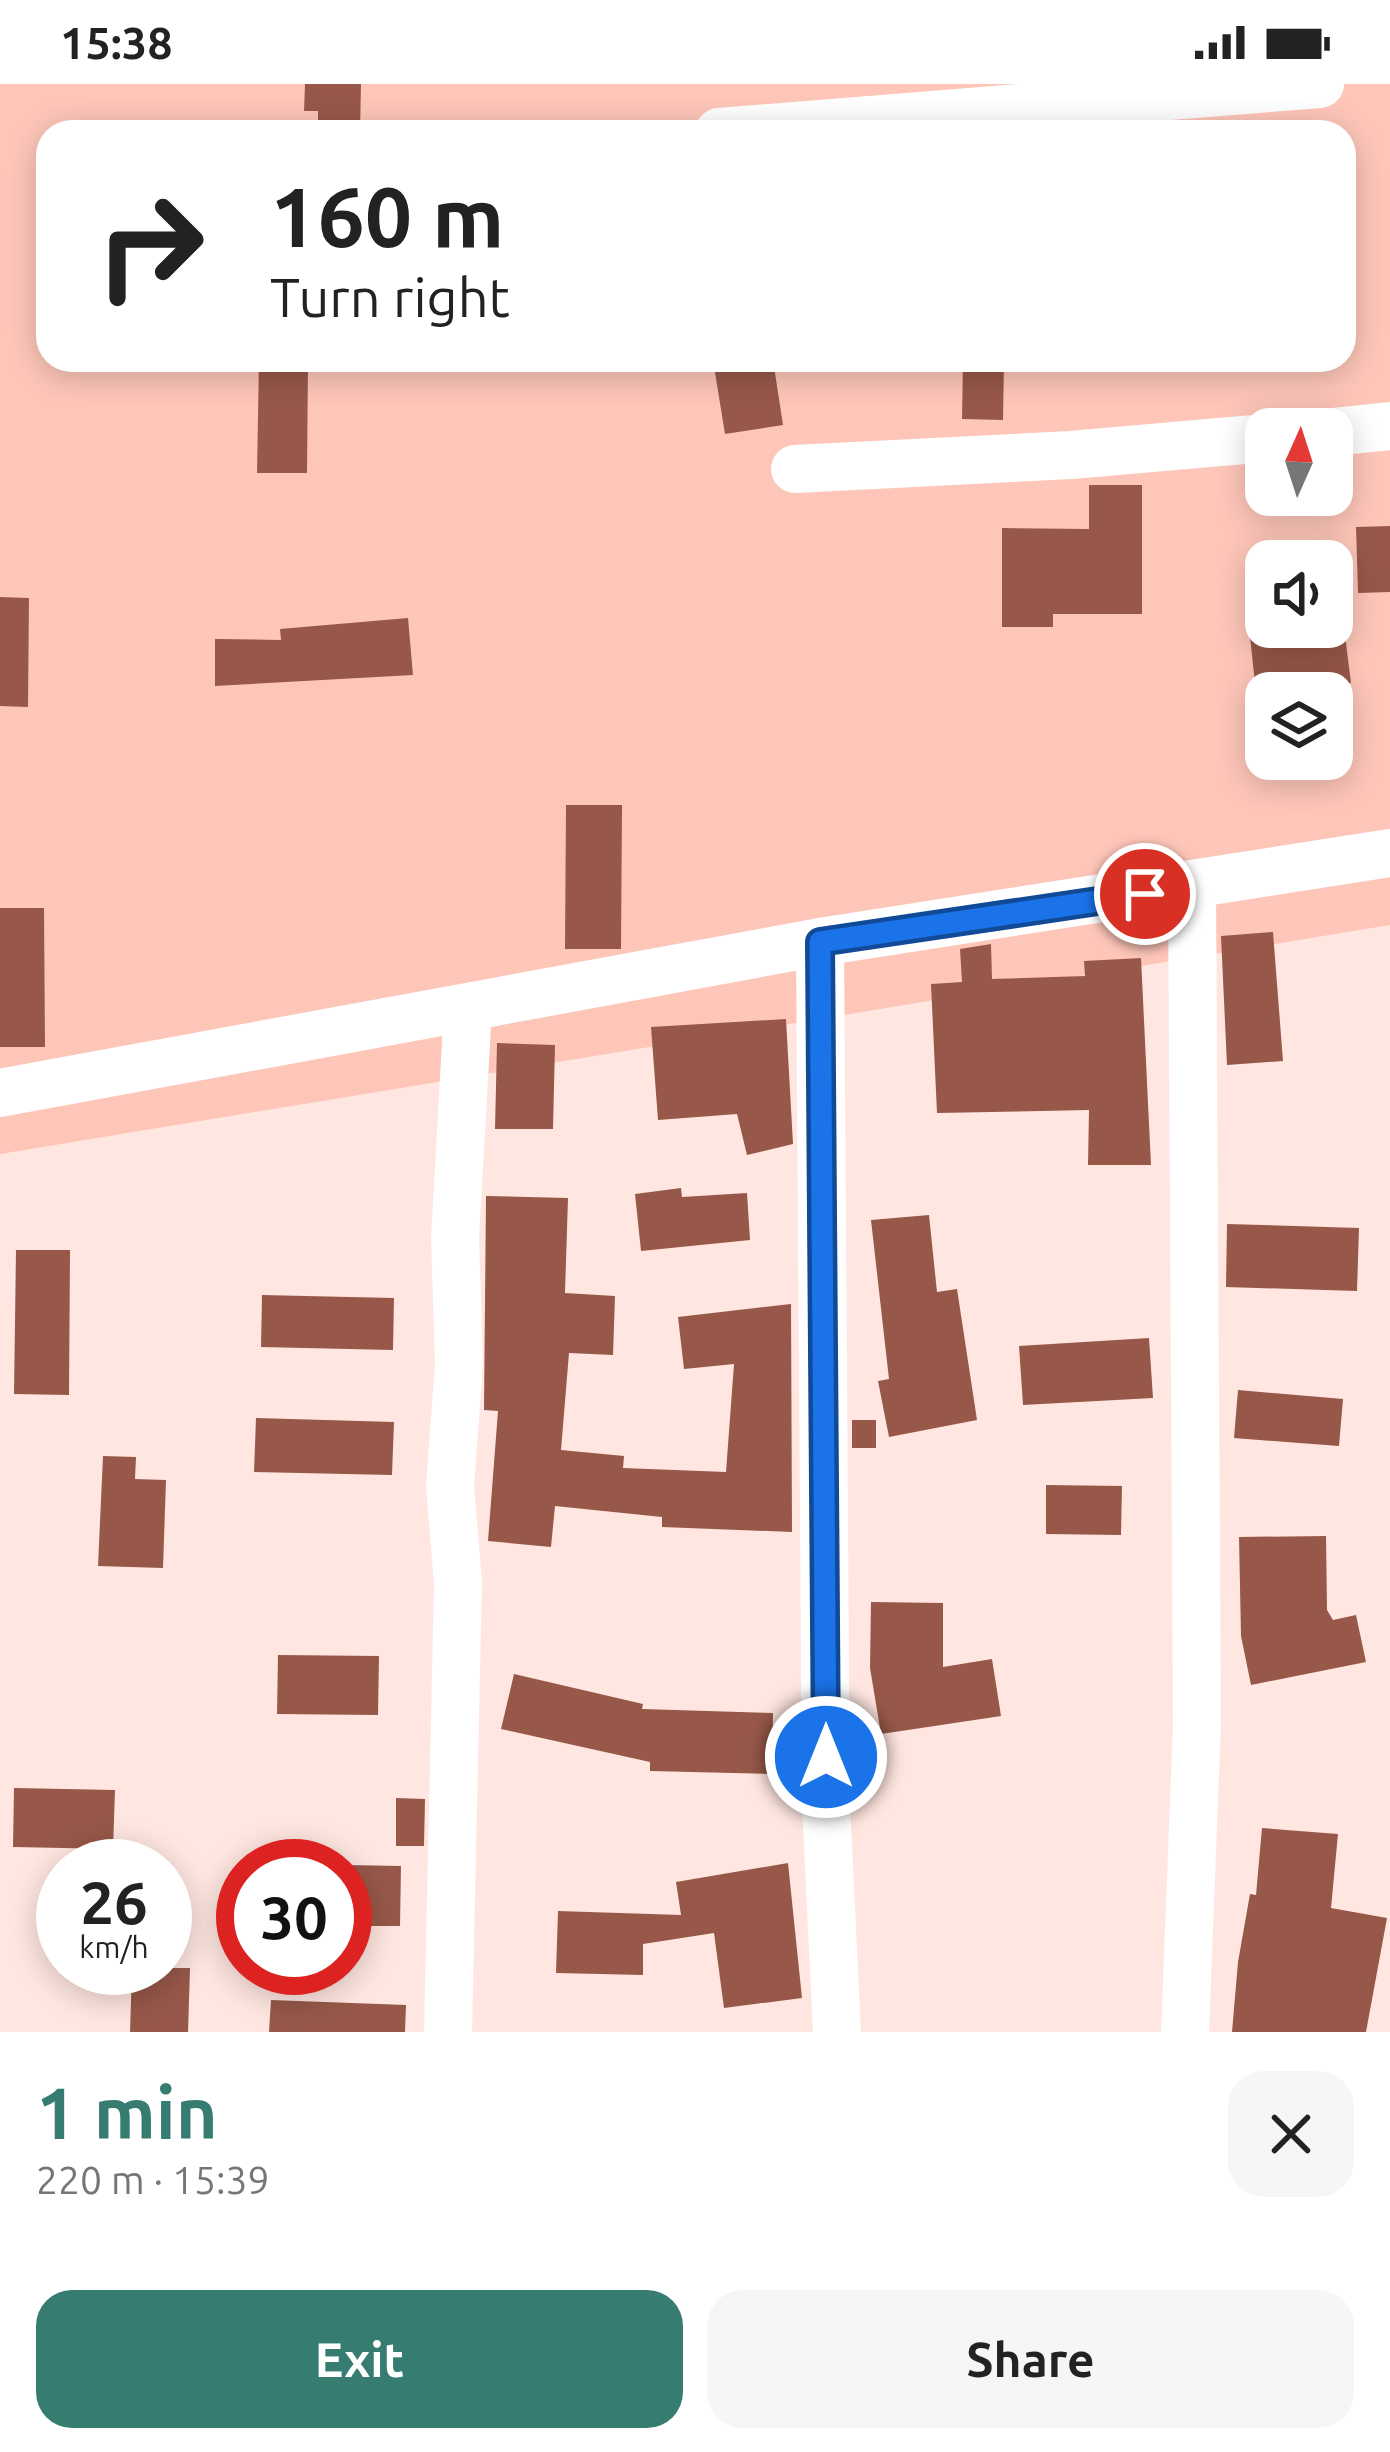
<!DOCTYPE html>
<html lang="en">
<head>
<meta charset="utf-8">
<style>
  :root { --surface:#fff; --page:#f6f6f6; --text:#222; --muted:#767676; --accent:#377c70 }
  body { margin:0; font-family:Ubuntu,sans-serif; background:var(--page); color:var(--text); height:100vh; display:flex; flex-direction:column; font-size:45px; white-space:nowrap }
  * { box-sizing:border-box; margin:0 }
  p { font-size:39px; color:var(--muted) }
  .icon { flex:none; width:66px; height:66px; fill:none; stroke:currentColor; stroke-width:2; stroke-linecap:round; stroke-linejoin:round }
  .map { position:relative; height:1948px; overflow:hidden }
  .side { display:flex; flex-direction:column; background:var(--surface); flex:1 }
  .side>* { flex:none }
  .top-card { position:absolute; left:36px; top:36px; width:1320px; height:252px; border-radius:36px; box-shadow:0 6px 30px #0003; background:#fff; color:var(--text); overflow:hidden }
  .needle { width:78px; rotate:3deg }
  .buttons { position:absolute; left:1245px; top:324px; display:grid; gap:24px }
  .buttons a { display:grid; place-items:center; width:108px; height:108px; border-radius:24px; background:var(--surface); box-shadow:0 6px 30px #0003; font-size:60px }
  .speed { position:absolute; left:36px; top:1755px; display:flex; gap:24px; font-size:60px; font-weight:700; text-align:center }
  .speed>* { display:grid; place-content:center; width:156px; height:156px; border-radius:50%; background:var(--surface); box-shadow:0 6px 30px #0003; line-height:1 }
  .speed small { font-size:30px; font-weight:400 }
  .speed .limit { border:18px solid #d22; background:#fff; color:#111 }
  .pin { position:absolute; display:grid; place-items:center; width:102px; height:102px; color:#fff; margin:-51px; border:6px solid #fff; border-radius:50%; box-shadow:0 3px 12px #0007 }
  .me { position:absolute; width:132px; margin:-66px; rotate:0deg; stroke-linejoin:round; filter:drop-shadow(0 0 9px #0008) }
  .turn { display:flex; align-items:center; gap:42px; height:252px; padding:0 36px; font-size:54px }
  .turn .icon { width:156px; height:156px; stroke-width:2.5 }
  .turn b { display:block; font-size:84px; line-height:102px }
  .round { display:grid; place-items:center; flex:none; width:126px; height:126px; border-radius:36px; background:var(--page) }
  .head { display:flex; align-items:center; justify-content:space-between; height:204px; padding:0 36px }
  h1 { font-size:72px; font-weight:700; line-height:90px; color:var(--accent) }
  .cta { display:flex; gap:24px; margin-top:auto; padding:24px 36px }
  .cta a { flex:1; height:138px; border-radius:36px; background:var(--accent); color:#fff; font-size:48px; font-weight:700; line-height:138px; text-align:center }
  .cta a+a { background:var(--page); color:var(--text) }
  .status { display:flex; justify-content:space-between; align-items:center; height:84px; padding:0 60px; background:var(--surface); direction:ltr }
  .status svg { height:33px; fill:currentColor }
  .map>svg:first-child { display:block }
  .green { fill:#fec6b9; fill-rule:evenodd }
  .building { fill:#975849 }
  .lines { fill:none; stroke-linecap:round; stroke-linejoin:round }
  .minor { stroke:#fff; stroke-width:48 }
  .route-casing { stroke:#114b97; stroke-width:30 }
  .route { stroke:#1a73e8; stroke-width:21 }
</style>
</head>
<body>
<div class="status"><b>15:38</b><svg viewBox="0 0 49 12"><path d="M0 12V9h3v3zM5 12V6h3v6zM10 12V3h3v9zM15 12V0h3v12zM26 1h20v11H26zM47 4h2v5h-2z"/></svg></div>
<div class="map">
<svg width="1390" height="1948" viewBox="0 0 1390 1948">
  <rect width="100%" height="100%" fill="#ffe6e0"/>
  <path class="green" d="M0,0H1390V841L0,1070ZM48,48H1344V276H48ZM1266,345H1332V411H1266ZM1266,477H1332V543H1266ZM1266,609H1332V675H1266Z"/>
  <g class="building">
    <path d="M305,0H361L360,48H318V27H304Z"/>
    <path d="M259,276H308L307,389H257Z"/>
    <path d="M713,276H773L783,341L725,350Z"/>
    <path d="M963,276H1004L1003,336L962,335Z"/>
    <path d="M1089,401H1142V530H1053V543H1002V444L1089,445Z"/>
    <path d="M1390,442V508L1358,509L1356,443Z"/>
    <path d="M0,513L29,514L28,623L0,622Z"/>
    <path d="M408,534L413,591L215,602V555L281,556L280,545Z"/>
    <path d="M1249,543H1344L1351,599L1256,609Z"/>
    <path d="M566,721H622L621,865H565Z"/>
    <path d="M0,824H44L45,963H0Z"/>
    <path d="M1273,848L1283,977L1227,981L1221,852Z"/>
    <path d="M991,860L992,895L1085,892L1084,877L1141,874L1151,1081H1088L1089,1026L937,1029L931,900L962,898L960,865Z"/>
    <path d="M786,935L793,1060L747,1071L737,1030L658,1036L651,943Z"/>
    <path d="M497,959L555,961L553,1045H495Z"/>
    <path d="M681,1104L682,1113L747,1109L750,1156L641,1167L635,1110Z"/>
    <path d="M486,1112L568,1114L565,1209L615,1212L613,1271L569,1269L561,1366L624,1372L623,1384L726,1388L734,1280L684,1285L678,1233L791,1220L792,1448L662,1443V1433L555,1422L551,1463L488,1457L498,1327L484,1326Z"/>
    <path d="M929,1131L937,1208L957,1205L977,1336L889,1353L878,1297L889,1295L871,1136Z"/>
    <path d="M1227,1140L1359,1144L1357,1207L1226,1203Z"/>
    <path d="M16,1166H70L69,1311L14,1310Z"/>
    <path d="M262,1211L394,1214L393,1266L261,1263Z"/>
    <path d="M1149,1254L1153,1314L1023,1321L1019,1262Z"/>
    <path d="M1238,1306L1343,1315L1339,1362L1234,1354Z"/>
    <path d="M256,1334L394,1338L392,1391L254,1388Z"/>
    <rect x="852" y="1336" width="24" height="28"/>
    <path d="M103,1372L136,1373L135,1395L166,1396L163,1484L98,1482Z"/>
    <path d="M1046,1401L1122,1402L1121,1451L1046,1450Z"/>
    <path d="M1326,1452L1327,1526L1333,1536L1356,1531L1366,1578L1251,1601L1241,1552L1239,1453Z"/>
    <path d="M871,1518L943,1519V1583L992,1575L1001,1632L881,1650L870,1584Z"/>
    <path d="M278,1571L379,1572L378,1631L277,1630Z"/>
    <path d="M514,1590L643,1620L642,1625L773,1629L772,1690L650,1687V1678L501,1645Z"/>
    <path d="M14,1704L115,1706L113,1765L13,1763Z"/>
    <path d="M396,1714L425,1715L424,1762H396Z"/>
    <path d="M1262,1744L1338,1750L1331,1824L1387,1834L1366,1948H1232L1238,1878L1250,1810L1256,1811Z"/>
    <path d="M788,1779L802,1914L724,1924L714,1849L643,1860V1891L556,1889L558,1827L681,1831L676,1798Z"/>
    <path d="M345,1781L401,1782L400,1842H345Z"/>
    <path d="M132,1884H190L188,1948H130Z"/>
    <path d="M271,1916L406,1921L405,1948H269Z"/>
  </g>
  <g class="lines">
    <g class="minor">
      <path d="M719,48L1320,0"/>
      <path d="M1332,348L1390,342"/>
      <path d="M795,385L1071,371L1266,354"/>
      <path d="M820,858L826,1721L837,1948"/>
      <path d="M0,1009L820,858L1390,769"/>
      <path d="M448,1948L458,1499L450,1402L459,1280L455,1154L468,924"/>
      <path d="M1185,1948L1197,1640L1192,803"/>
    </g>
  </g>
  <g class="lines">
    <g class="route-casing">
      <path id="route" d="M826,1673L820,858L1145,810"/>
    </g>
    <use href="#route" class="route"/>
  </g>
</svg>
<div class="buttons">
<a><svg class="needle" viewBox="-14 -14 28 28"><path d="M0-13l5 13h-10z" fill="#e53935"/><path d="M0 13l5-13h-10z" fill="#767676"/></svg></a>
<a><svg class="icon" aria-label="sound" viewBox="0 0 24 24"><path d="M4 9h4l5-4v14l-5-4H4zM17 9q2 3 0 6"/></svg></a>
<a><svg class="icon" aria-label="layers" viewBox="0 0 24 24"><path d="M12 4l9 5-9 5-9-5zM3 14l9 5 9-5"/></svg></a>
</div>
<div class="speed"><div>26<small>km/h</small></div><div class="limit">30</div></div>
<div class="pin" style="left:1145px;top:810px;background:#d93025"><svg class="icon" aria-label="arrive" viewBox="0 0 24 24"><path d="M6 21V4h12l-3 4 3 4H6"/></svg></div>
<svg class="me" style="left:826px;top:1673px" viewBox="-20 -20 40 40"><circle r="17" fill="#1a73e8" stroke="#fff" stroke-width="3"/><path d="M0-11L8 9 0 5-8 9z" fill="#fff"/></svg>
<div class="top-card">
<div class="turn"><svg class="icon" aria-label="right" viewBox="0 0 24 24"><path d="M7 20v-9h11M14 6l5 5-5 5"/></svg><div><b>160 m</b>Turn right</div></div>
</div>
</div>
<section class="side">
<div class="head"><div><h1>1 min</h1><p>220 m · 15:39</p></div><a class="round"><svg class="icon" aria-label="close" viewBox="0 0 24 24"><path d="M6 6l12 12M18 6L6 18"/></svg></a></div>
<div class="cta"><a>Exit</a><a>Share</a></div>
</section>
</body>
</html>
